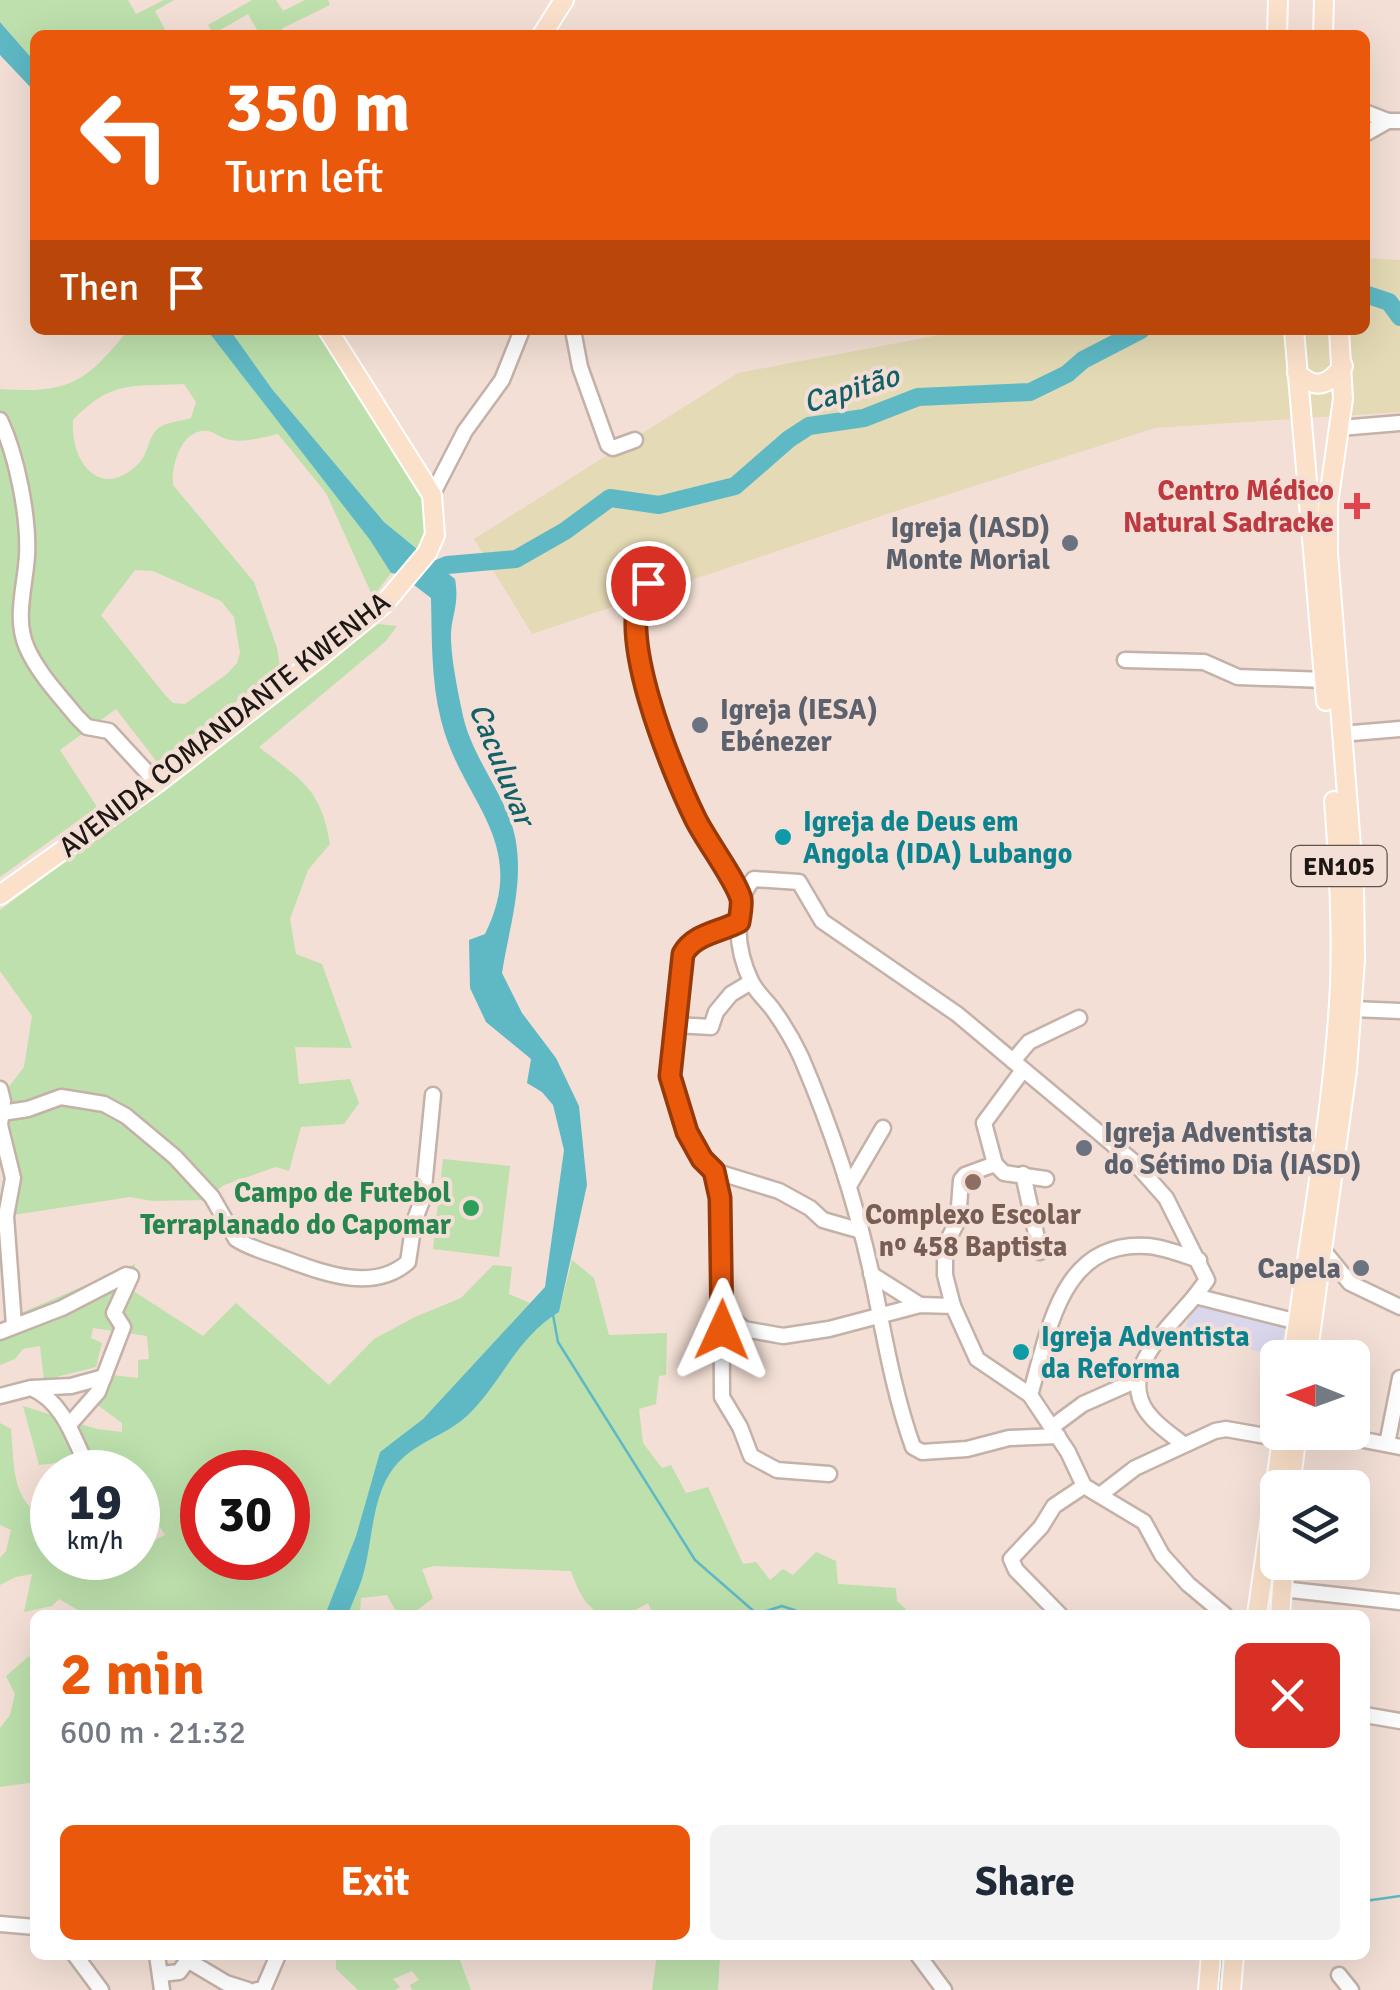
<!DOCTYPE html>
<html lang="en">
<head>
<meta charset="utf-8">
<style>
  :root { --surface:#fff; --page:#f2f2f3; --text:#1f2937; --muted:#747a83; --accent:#ea580c }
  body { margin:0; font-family:Signika,sans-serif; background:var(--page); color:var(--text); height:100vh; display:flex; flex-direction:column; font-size:38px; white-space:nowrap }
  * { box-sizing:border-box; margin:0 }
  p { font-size:32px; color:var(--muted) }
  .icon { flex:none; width:55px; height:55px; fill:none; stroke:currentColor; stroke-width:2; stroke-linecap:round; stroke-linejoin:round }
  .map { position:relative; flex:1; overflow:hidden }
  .details { position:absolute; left:30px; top:1610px; width:1340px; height:350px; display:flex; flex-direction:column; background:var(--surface); border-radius:15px; box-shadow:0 10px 40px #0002 }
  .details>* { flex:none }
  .hud { position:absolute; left:30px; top:30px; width:1340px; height:305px; border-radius:15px; box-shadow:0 10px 40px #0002; background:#ea580c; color:#fff; overflow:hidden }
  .needle { width:65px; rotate:271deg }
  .controls { position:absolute; left:1260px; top:1340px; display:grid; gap:20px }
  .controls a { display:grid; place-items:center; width:110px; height:110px; border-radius:15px; background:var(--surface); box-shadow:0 10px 40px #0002; font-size:50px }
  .speed { position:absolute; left:30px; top:1450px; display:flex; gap:20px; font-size:50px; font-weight:700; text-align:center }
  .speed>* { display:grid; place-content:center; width:130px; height:130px; border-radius:50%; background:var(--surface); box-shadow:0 10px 40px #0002; line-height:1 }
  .speed small { font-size:25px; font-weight:400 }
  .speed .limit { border:15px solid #d22; background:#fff; color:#111 }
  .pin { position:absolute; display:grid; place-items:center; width:85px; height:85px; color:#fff; margin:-42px; border:5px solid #fff; border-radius:50%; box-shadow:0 2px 10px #0007 }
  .me { position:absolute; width:110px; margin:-55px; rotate:1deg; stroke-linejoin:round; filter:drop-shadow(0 0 8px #0008) }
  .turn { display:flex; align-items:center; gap:35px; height:210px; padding:0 30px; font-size:45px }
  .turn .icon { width:130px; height:130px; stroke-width:2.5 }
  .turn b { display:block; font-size:70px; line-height:85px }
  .then { display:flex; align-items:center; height:95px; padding:0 30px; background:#0003; gap:20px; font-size:38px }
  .round { display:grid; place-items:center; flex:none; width:105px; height:105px; border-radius:15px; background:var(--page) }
  .head { display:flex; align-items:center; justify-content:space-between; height:170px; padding:0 30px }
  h1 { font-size:60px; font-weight:700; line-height:75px; color:var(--accent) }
  .action { display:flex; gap:20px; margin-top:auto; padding:20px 30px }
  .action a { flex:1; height:115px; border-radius:15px; background:var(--accent); color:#fff; font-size:40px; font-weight:700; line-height:115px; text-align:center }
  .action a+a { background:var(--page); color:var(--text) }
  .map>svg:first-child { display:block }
  .industrial { fill:#dad7ed }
  .green { fill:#bde0ac; fill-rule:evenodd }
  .sand { fill:#e4dab5 }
  .water { fill:#5eb9c5 }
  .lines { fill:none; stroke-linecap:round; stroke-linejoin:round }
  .stream { stroke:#5eb9c5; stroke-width:2.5 }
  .river { stroke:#5eb9c5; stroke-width:18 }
  .minor-casing { stroke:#c4b1a8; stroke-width:19 }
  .major-casing { stroke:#fff; stroke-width:22 }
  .minor { stroke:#fff; stroke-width:14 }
  .major { stroke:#fbe1ca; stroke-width:18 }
  .route-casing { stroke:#983908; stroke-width:25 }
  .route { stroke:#ea580c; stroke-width:18 }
  .health-dot { fill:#e0444e; stroke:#f3dfd5; stroke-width:4 }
  .worship-dot { fill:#6b7280; stroke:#f3dfd5; stroke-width:4 }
  .culture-dot { fill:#0f9aa8; stroke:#f3dfd5; stroke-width:4 }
  .education-dot { fill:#8d6e63; stroke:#f3dfd5; stroke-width:4 }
  .leisure-dot { fill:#2e9e5b; stroke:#f3dfd5; stroke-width:4 }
  .labels { text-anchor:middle; stroke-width:8; stroke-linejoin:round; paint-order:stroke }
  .shield { fill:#f3dfd5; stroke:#5e544e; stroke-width:2.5 }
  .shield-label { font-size:25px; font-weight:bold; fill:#1e1814 }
  .health-label { font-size:28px; font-weight:bold; fill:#be3a42; stroke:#f3dfd5; text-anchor:end }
  .worship-label { font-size:28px; font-weight:bold; fill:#5b616d; stroke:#f3dfd5; text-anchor:end }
  .street-label { font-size:28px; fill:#1e1814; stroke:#f3dfd5 }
  .culture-label { font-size:28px; font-weight:bold; fill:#0d838f; stroke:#f3dfd5; text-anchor:start }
  .leisure-label { font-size:28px; font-weight:bold; fill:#27864d; stroke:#f3dfd5; text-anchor:end }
  .education-label { font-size:28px; font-weight:bold; fill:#785e54; stroke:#f3dfd5 }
  .water-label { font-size:30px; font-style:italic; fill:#136069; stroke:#f3dfd5 }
</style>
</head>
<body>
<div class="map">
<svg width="1400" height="1990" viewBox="0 0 1400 1990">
  <rect width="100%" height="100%" fill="#f3dfd5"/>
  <path class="industrial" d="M1196,1301L1285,1326L1280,1357L1183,1333Z"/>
  <g class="green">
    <path d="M0,0H128L136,14L164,0H174L155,11L168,35H35V62L0,22Z"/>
    <path d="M252,0H276L283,11L305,0H328L330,5L281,29L291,35H260L248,14L213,34L208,25Z"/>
    <path d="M128,330H207L370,540L391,573L373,597L326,493L278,434C263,437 245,443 230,440C222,439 215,432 208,431C181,428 171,466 173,485L254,582L277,648L280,668L157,762L116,709L60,750L97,807L0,877V389C68,394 86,383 128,330ZM184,384L196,402L191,418C182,421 167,422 160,427C148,435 149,452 140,462C102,502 70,464 73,420C113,379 132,387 184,384ZM135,570L153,571L221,601L234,617L240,653L237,663L227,674L185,704L173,703L165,695L101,615Z"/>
    <path d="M230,330H319L426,498L424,531L417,549L384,522L272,389Z"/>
    <path d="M378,624L397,626L386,641L259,747C301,780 321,788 330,844L308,870L290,919L296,954L322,964L352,1048L295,1047L299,1084L350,1079L359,1103L344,1124L301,1127L289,1171L276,1167L224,1185L204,1200L153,1201L130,1197L13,1215L9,1202L3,1101L8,1088L24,1067L32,1016L0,971V910L238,733Z"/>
    <path d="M443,1159L510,1166L499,1257L433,1249Z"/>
    <path d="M572,1260L594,1278L609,1335L667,1333L666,1375L659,1376L656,1404L639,1409L643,1443L662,1468L671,1465L686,1493L708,1487L743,1564L756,1562L770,1580L783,1569L793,1575L816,1552L836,1561L838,1584L896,1588L897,1601L910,1613L922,1610L926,1615H709L700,1611L697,1615H653L648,1603C606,1628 586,1615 571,1571L434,1566L422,1569L433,1598L411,1615H398L387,1595L361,1598L360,1615H348C352,1603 358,1591 362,1579C371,1550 371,1517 382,1489C401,1442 438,1443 468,1415C503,1381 516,1338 559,1312Z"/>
    <path d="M135,1264V1292L203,1336L236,1303L329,1385L374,1339L415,1317L461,1298L493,1265L512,1267L509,1294L530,1303L423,1419L380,1452L356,1536L325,1615H81L83,1613L59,1599L52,1606L24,1612L32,1574L16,1577L0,1585V1558L6,1551L11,1530L0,1525V1423L11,1429C15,1470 10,1502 52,1523V1558H90L96,1568L118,1558H138V1548L165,1535L145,1504L138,1505V1472H109V1457L39,1465L23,1406L97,1429L122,1432V1423L84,1395L94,1373L138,1378V1360L149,1359L147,1336L93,1328L91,1338L102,1343L96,1367L44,1380L40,1346L23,1349L15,1359L0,1365V1322ZM202,1472H288V1558H202Z"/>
    <path d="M35,1655V1782L0,1787V1728L10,1715L15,1694L6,1676L28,1657Z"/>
    <path d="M336,1955H458L471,1990H412L410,1985L419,1980L412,1971L393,1979L400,1987L395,1990H358L336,1969Z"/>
    <path d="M657,1955H720L718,1990H652Z"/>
  </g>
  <path class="sand" d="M1365,258L1400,260V412L1155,428L890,513L532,634L474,539L738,373L966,330H1365Z"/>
  <g class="water">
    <path d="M0,22L35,62V92L0,55Z"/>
    <path d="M207,330H230L272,389L384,522L417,549L399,574L391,573L370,540Z"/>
    <path d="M436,564L455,579C460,607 450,617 451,640C452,664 458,692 463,716C471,751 494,781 508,814C530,867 510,921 502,973L522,1013L556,1058L579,1106L587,1185L559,1312C516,1338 503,1381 468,1415C438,1443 401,1442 382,1489C371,1517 371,1550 362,1579C358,1591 352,1603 348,1615H325L356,1536L380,1452L423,1419L545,1287L564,1150L553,1105L542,1092L527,1083L531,1059L486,1022L470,988L469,940L485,934C531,841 461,802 441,720C431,681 432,638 431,598L414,585L428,565Z"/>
  </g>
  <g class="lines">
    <g class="stream">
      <path d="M553,1315L558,1342L695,1560L757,1614L782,1606L809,1615"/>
      <path d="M1365,1901L1400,1896"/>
      <path d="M1218,1990L1221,1955"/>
    </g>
    <g class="river">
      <path d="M1365,294L1389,302L1400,317"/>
      <path d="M423,575L447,565L516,559L565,531L610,498L659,505L735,486L789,439L809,426L864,418L918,397L1030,392L1067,374L1083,360L1141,330"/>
    </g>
    <g class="minor-casing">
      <g id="minor">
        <path d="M1365,112L1388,121H1400"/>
        <path d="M1365,134L1388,121"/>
        <path d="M573,330L580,367L608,445L613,448L635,440"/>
        <path d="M0,420C17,456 29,517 27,556C25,587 14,619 27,648C38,673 60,696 77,717L87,727L109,731L157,783"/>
        <path d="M1340,428L1400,423"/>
        <path d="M432,495L465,431L502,380L522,330"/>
        <path d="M672,569L648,583L641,591L636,635L655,725L695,819L741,900"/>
        <path d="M1125,660L1204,662L1238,677L1325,680"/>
        <path d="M1341,734L1400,729"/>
        <path d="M739,922C720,932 694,934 683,954L670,1076L687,1132L702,1159L714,1171L779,1191L810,1208L823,1220L858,1230"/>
        <path d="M1353,1009L1400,1011"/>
        <path d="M676,1025L711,1027L716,1012L731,994L751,982"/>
        <path d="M1013,1061L1029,1042L1079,1018"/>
        <path d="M0,1089L3,1101L0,1125L13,1178L6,1216L14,1325"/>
        <path d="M2,1113L28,1109L61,1097L104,1104L126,1116L175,1157L212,1197L236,1239C251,1249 270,1253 288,1260C326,1274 374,1292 408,1262L414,1222L423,1198L433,1095"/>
        <path d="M995,1164L1004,1173L1046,1179"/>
        <path d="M714,1171L721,1209L722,1397L740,1427L751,1456L777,1470L829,1474"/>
        <path d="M1023,1174L1040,1252"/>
        <path d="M849,1186L883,1128"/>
        <path d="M1323,1250L1350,1283L1400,1307"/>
        <path d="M871,1274L920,1305"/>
        <path d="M953,1306L945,1275V1246L958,1220L961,1180L965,1175L995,1164L984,1123L1023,1070"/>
        <path d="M723,1310L744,1329L783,1336L829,1329L920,1305L953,1306L977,1359L1030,1395L1068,1452L1084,1486L1144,1522L1162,1555L1188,1584L1225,1615"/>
        <path d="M0,1332L62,1308L126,1275L131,1276L114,1313L123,1327L98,1392L69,1425"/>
        <path d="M32,1388L71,1386L104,1377"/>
        <path d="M1030,1395C1049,1332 1060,1240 1147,1246C1164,1247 1183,1255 1199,1260"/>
        <path d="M0,1396L31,1388C65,1402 75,1443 90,1472"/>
        <path d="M1052,1427L1083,1404L1135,1381"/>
        <path d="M1322,1432L1400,1447"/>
        <path d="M1058,1436L1009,1438L967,1449L922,1452L913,1447C893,1391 884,1334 872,1276C856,1202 831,1127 801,1057C794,1042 784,1025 774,1011C767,1001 756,992 751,981C737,952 730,903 754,879L799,882L822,921L957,1014L1134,1162L1166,1198L1207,1280L1195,1296L1298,1322"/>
        <path d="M1183,1444C1173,1436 1161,1428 1152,1418C1112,1375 1168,1329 1195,1296"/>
        <path d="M1387,1444L1400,1378"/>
        <path d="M1100,1495L1135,1468L1215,1431L1226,1429L1282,1439"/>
        <path d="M1282,1589L1400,1602"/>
        <path d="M1060,1615L1016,1570L1011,1559L1041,1527L1054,1506L1084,1486"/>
        <path d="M1365,1715L1400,1721"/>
        <path d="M0,1924L35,1927"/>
        <path d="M75,1955L101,1990"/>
        <path d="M157,1955L162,1990"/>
        <path d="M918,1955L944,1990"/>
        <path d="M189,1961L226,1983L248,1990"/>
        <path d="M161,1974L179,1972L191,1956"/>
        <path d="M1339,1975L1351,1990"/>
        <path d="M257,1990H263L278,1955"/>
      </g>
    </g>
    <g class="major-casing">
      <g id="major">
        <path d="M542,35L564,0"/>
        <path d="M1277,35L1278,0"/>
        <path d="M1323,35L1324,0"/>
        <path d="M1294,330L1326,701"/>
        <path d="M1297,373C1315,390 1328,386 1343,366"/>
        <path d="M0,895L157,783L316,660L384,604L427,553L435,535L432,495L328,330"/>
        <path d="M1293,1358C1309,1234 1334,1110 1340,985C1342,924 1339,863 1334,801"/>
        <path d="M1307,1358L1347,1070L1355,960L1354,884L1328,553V504L1343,399L1339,330"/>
        <path d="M1290,1488L1297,1432"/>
        <path d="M1257,1615L1283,1432"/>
        <path d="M1280,1615L1284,1562"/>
        <path d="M1208,1990L1211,1955"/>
        <path d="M1231,1990L1234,1955"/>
      </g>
    </g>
    <use href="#minor" class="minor"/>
    <use href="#major" class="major"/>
  </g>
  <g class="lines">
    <g class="route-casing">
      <path id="route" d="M648,583C609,621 674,775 695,818C705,839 736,880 741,899C742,905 740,916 739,922C720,932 694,934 683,954L670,1076L687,1132L702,1159L714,1171L720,1198L722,1330"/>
    </g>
    <use href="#route" class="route"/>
  </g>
  <path class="health-dot" d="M1352 491h10v10h10v10h-10v10h-10v-10h-10v-10h10z"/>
  <g class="worship-dot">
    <circle cx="1070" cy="543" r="10"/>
    <circle cx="700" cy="725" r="10"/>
    <circle cx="1084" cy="1148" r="10"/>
    <circle cx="1361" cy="1268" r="10"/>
  </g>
  <g class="culture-dot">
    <circle cx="783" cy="837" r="10"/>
    <circle cx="1021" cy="1352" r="10"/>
  </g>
  <circle class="education-dot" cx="973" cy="1182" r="10"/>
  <circle class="leisure-dot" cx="471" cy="1208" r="10"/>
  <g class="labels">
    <rect class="shield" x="1291.5" y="846" width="95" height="40" rx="8"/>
    <g class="shield-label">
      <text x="1339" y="875">EN105</text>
    </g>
    <g class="health-label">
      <text x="1334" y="500">Centro Médico<tspan x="1334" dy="32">Natural Sadracke</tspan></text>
    </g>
    <g class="worship-label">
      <text x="1050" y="537">Igreja (IASD)<tspan x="1050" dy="32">Monte Morial</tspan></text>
      <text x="720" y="719" text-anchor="start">Igreja (IESA)<tspan x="720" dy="32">Ebénezer</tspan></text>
      <text x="1104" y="1142" text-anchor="start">Igreja Adventista<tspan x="1104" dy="32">do Sétimo Dia (IASD)</tspan></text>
      <text x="1341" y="1278">Capela</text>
    </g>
    <g class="street-label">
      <text transform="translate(224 724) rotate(-38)" y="10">AVENIDA COMANDANTE KWENHA</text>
    </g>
    <g class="culture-label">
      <text x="803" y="831">Igreja de Deus em<tspan x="803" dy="32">Angola (IDA) Lubango</tspan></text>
      <text x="1041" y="1346">Igreja Adventista<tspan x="1041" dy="32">da Reforma</tspan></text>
    </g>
    <g class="leisure-label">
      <text x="451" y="1202">Campo de Futebol<tspan x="451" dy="32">Terraplanado do Capomar</tspan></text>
    </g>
    <g class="education-label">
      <text x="973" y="1224">Complexo Escolar<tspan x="973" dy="32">nº 458 Baptista</tspan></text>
    </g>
    <g class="water-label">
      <text transform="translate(851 389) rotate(-17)" y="10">Capitão</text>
      <text transform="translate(502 764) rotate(68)" y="10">Caculuvar</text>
    </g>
  </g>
</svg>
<div class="controls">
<a><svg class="needle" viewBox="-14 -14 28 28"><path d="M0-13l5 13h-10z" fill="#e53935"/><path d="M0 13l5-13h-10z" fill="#747a83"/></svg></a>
<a><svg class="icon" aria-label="layers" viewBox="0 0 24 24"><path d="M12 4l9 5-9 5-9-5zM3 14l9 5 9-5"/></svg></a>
</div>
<div class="speed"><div>19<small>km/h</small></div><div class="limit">30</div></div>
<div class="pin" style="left:648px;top:583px;background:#d93025"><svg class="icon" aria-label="arrive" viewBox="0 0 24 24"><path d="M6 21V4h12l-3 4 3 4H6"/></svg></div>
<svg class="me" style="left:722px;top:1330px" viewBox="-20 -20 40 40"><path d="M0-17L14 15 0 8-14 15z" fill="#ea580c" stroke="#fff" stroke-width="4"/></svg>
<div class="hud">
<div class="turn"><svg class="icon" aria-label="left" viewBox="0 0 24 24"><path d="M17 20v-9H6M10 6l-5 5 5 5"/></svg><div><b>350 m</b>Turn left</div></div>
<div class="then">Then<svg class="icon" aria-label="arrive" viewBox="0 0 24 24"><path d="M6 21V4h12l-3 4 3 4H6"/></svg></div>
</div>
<section class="details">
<div class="head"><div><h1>2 min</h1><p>600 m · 21:32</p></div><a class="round" style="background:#d93025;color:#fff"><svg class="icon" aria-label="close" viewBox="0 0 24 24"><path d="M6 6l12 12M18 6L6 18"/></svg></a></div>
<div class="action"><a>Exit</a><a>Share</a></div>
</section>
</div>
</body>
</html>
